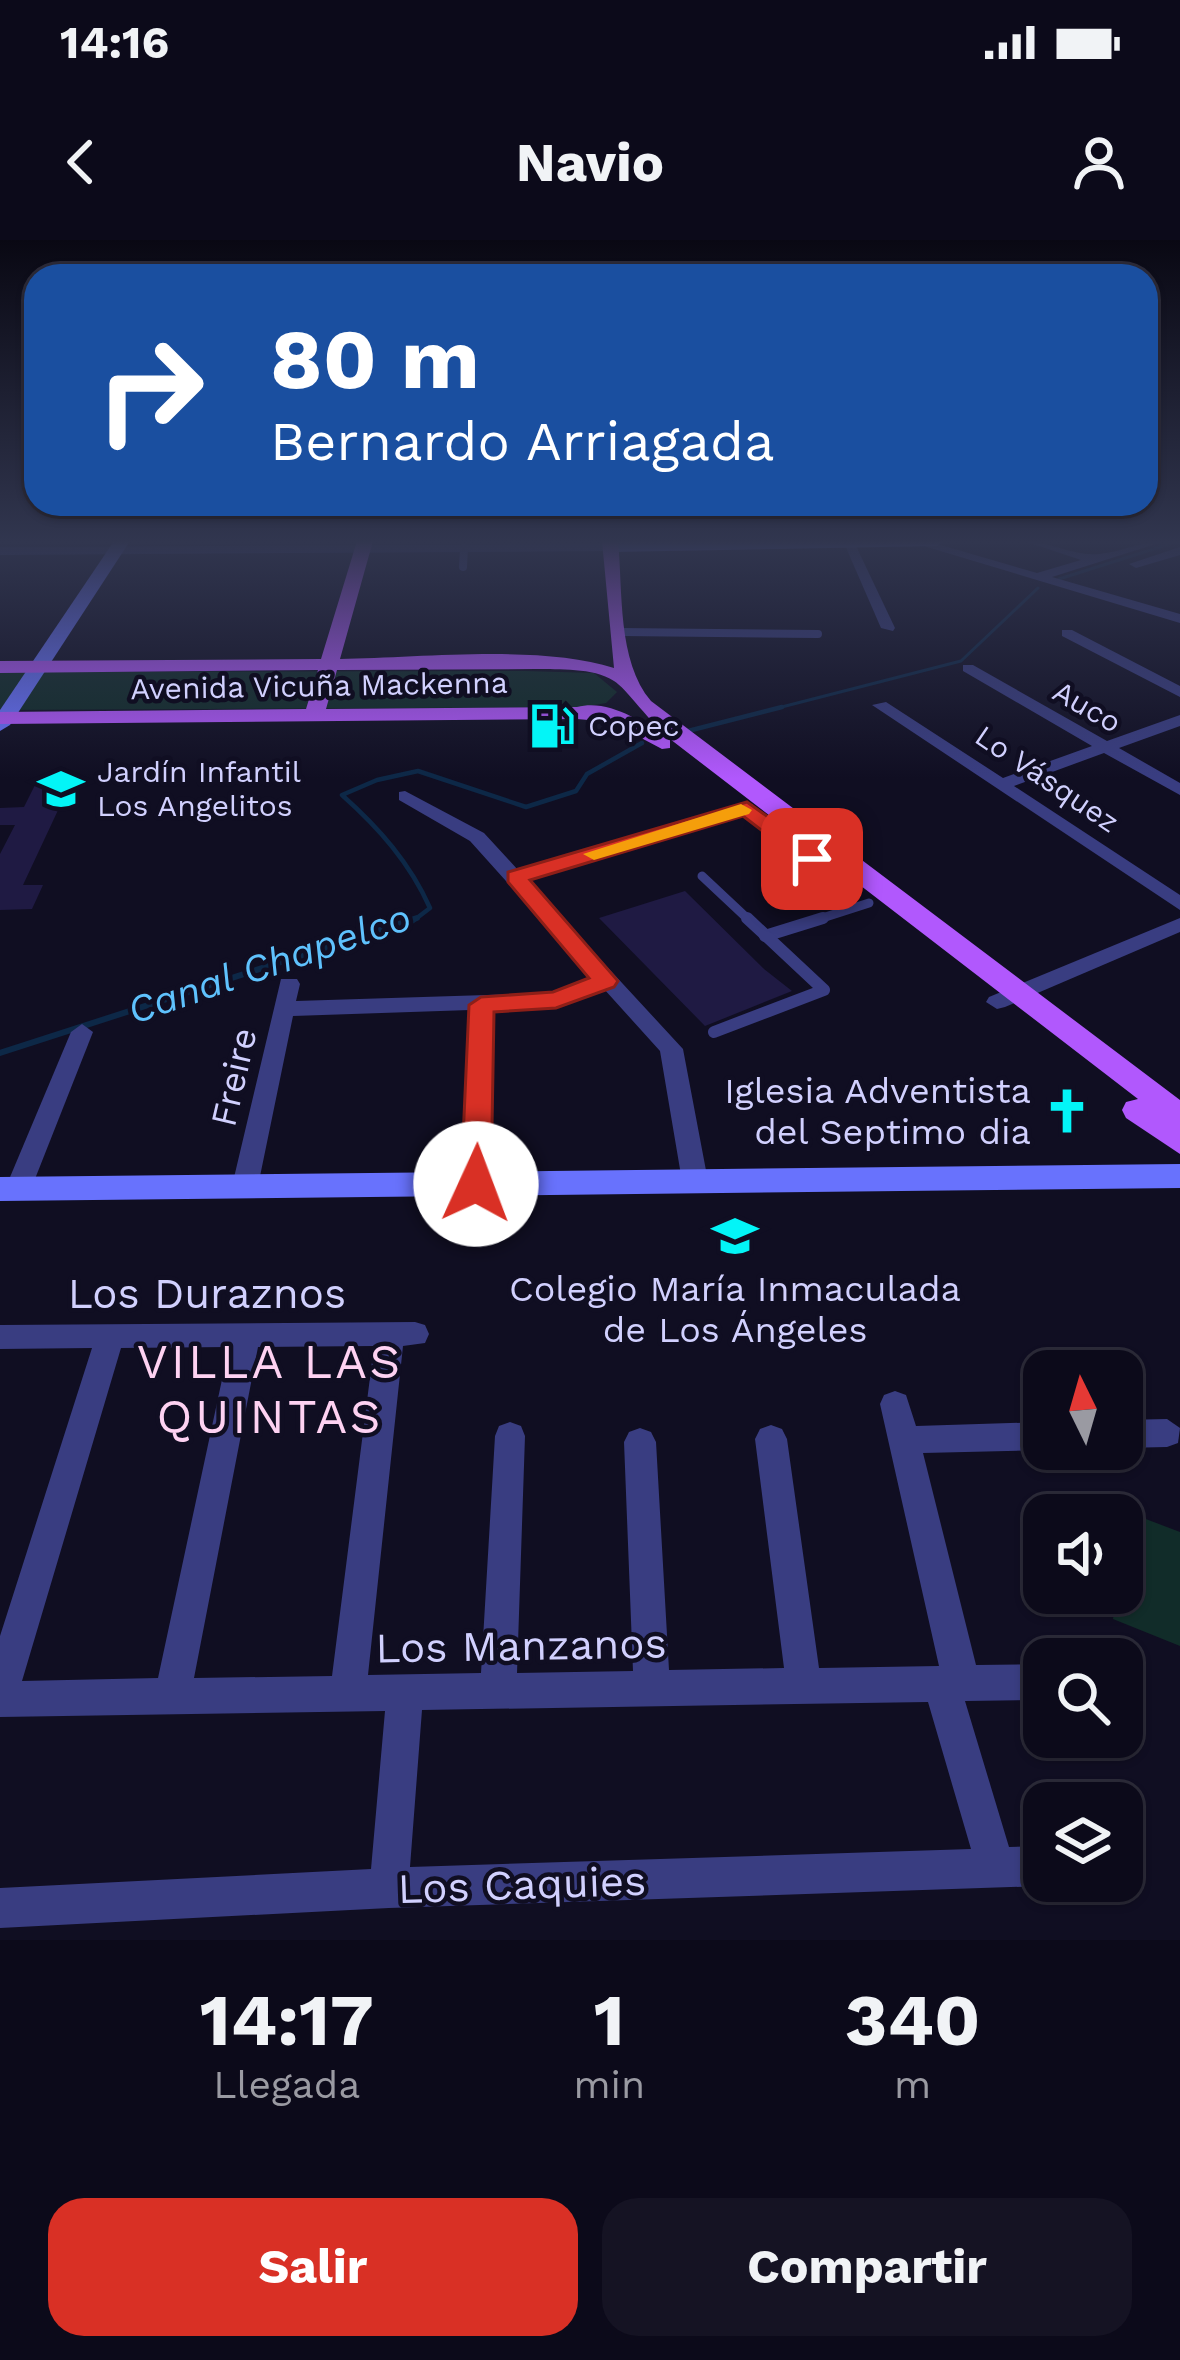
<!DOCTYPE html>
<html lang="es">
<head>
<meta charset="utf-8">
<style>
  :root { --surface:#0c0a1a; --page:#151323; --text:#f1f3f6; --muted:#9a9aa2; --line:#2c2b39; --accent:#d93025 }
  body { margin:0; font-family:"Work Sans",sans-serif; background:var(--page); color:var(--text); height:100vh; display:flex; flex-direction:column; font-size:45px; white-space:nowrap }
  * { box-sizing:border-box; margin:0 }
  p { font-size:39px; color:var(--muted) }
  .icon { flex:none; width:66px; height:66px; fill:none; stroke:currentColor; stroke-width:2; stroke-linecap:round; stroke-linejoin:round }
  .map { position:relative; height:1700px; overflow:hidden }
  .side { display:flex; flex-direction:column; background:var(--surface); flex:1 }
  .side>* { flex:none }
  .hud { position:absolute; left:24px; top:24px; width:1134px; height:252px; border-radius:36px; box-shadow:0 3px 9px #0004,0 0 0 3px var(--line); background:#1a4fa0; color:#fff; overflow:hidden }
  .needle { width:78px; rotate:355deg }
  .controls { position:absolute; left:1023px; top:1110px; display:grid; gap:24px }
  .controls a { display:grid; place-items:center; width:120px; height:120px; border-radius:24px; background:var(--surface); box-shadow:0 3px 9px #0004,0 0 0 3px var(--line); font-size:60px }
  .pin { position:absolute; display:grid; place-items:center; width:102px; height:102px; color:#fff; margin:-51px; border-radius:24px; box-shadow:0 6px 18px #0006 }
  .me { position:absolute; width:132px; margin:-66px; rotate:2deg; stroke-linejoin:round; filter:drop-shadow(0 0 9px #0008) }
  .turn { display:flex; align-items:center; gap:42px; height:252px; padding:0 48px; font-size:54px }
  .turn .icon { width:156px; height:156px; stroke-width:2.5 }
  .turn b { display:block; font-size:84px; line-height:102px }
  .eta { display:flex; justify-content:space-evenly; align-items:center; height:204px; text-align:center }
  .eta b { font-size:72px; font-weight:700; line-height:84px }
  .primary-button { display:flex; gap:24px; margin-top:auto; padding:24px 48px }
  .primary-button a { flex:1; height:138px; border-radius:36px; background:var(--accent); color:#fff; font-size:48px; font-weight:700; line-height:138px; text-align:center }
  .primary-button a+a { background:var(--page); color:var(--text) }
  .status { display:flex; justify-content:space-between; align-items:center; height:84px; padding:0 60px; background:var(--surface); direction:ltr }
  .status svg { height:33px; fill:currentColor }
  header { display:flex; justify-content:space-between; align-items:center; height:156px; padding:0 48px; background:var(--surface); font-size:54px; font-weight:700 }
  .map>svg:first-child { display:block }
  .green { fill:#112c29 }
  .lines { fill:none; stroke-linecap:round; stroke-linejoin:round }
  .stream-far2 { stroke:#0d2847; stroke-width:3 }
  .stream-far1 { stroke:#0d2847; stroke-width:4.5 }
  .stream { stroke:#0d2847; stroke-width:6 }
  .building { fill:#1f1a43 }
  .lane-far2 { stroke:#393d81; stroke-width:8 }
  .lane-far1 { stroke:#393d81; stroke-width:9 }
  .lane { stroke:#393d81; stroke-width:12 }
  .street { fill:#393d81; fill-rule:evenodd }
  .secondary { fill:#6872fd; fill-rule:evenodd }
  .primary { fill:#b158fd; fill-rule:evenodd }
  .route { fill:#d93025; stroke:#8d1f18; stroke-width:3 }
  .slow { fill:#f59e0b }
  .labels { text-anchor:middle; stroke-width:9; stroke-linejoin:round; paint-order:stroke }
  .far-street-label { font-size:30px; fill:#d1d0fe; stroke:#100e22 }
  .far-poi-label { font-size:30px; fill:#d1d0fe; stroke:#100e22; text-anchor:start }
  .street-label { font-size:36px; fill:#d1d0fe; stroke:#100e22 }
  .poi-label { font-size:36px; fill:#d1d0fe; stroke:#100e22; text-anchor:end }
  .water-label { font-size:39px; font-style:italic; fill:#5fc2fd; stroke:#100e22 }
  .near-street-label { font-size:42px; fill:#d1d0fe; stroke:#100e22 }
  .near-neighbourhood-label { font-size:48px; letter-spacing:3px; fill:#fed2f2; stroke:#100e22 }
</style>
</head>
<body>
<div class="status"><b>14:16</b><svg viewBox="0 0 49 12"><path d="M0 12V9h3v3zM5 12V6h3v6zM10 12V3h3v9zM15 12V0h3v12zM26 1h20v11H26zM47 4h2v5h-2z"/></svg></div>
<header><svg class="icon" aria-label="back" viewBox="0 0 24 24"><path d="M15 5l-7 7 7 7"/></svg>Navio<svg class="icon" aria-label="person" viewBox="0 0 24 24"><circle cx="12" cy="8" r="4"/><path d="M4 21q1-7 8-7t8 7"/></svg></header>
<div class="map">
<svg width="1180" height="1700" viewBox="0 0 1180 1700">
  <rect width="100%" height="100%" fill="#100e22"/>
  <g class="green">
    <path d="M526,431L594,433L617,452L606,463L583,467L0,470V432Z"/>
    <path d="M1130,1273L1180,1292V1406L1113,1379L1117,1353H1122Z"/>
  </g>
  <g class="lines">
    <g class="stream-far2">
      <path d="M1059,339L1179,301"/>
      <path d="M770,470L961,421L1038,348"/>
    </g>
    <g class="stream-far1">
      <path d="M684,492L782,467"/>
      <path d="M413,681L430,668C410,623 379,588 342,555L377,540L418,531L526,567L576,551L587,534L642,503"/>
    </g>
    <path class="stream" d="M0,813L417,678"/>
  </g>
  <g class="building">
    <path d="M74,536L23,645H43L32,669L0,670V614L15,585H0V568L24,567L39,537Z"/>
    <path d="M685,651L764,729L792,751L705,786L599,678Z"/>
  </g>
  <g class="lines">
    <g class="lane-far2">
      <path d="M463,327L464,308"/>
      <path d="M621,392L818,394"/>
    </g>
    <g class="lane-far1">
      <path d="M702,636L750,681"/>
      <path d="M813,681L869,663"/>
    </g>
    <g class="lane">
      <path d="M765,696L823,678"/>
      <path d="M714,792L824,750L747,678"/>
    </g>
    <g class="street">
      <path d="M907,301H927L1037,333L1081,320L1024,301C1049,301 1076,317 1099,314C1122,312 1141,301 1165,301L1052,337L1180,374V383Z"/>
      <path d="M844,303L856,306L895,388L893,391L881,388Z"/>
      <path d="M616,304V310L611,311L0,315V307Z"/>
      <path d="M1180,307V315L1136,328L1129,324Z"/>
      <path d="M1062,390H1072L1180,446V457L1062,396Z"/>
      <path d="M963,425H973L1107,501L1180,475V486L1119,508L1180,543V555L1104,513L1014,546L1180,655V670L872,465L886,462L1003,538L1092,506L963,431Z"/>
      <path d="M405,551L484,593L518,630L741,564H753V572L527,640L683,809L708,941L704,948H686L682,941L660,811L604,749L556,767L492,769L489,943L485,950H467L463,943L470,770L293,776L258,946L254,953H236L232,946L281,739H297L300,744L296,761L553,753L593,738L470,601L399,560V552Z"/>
      <path d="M1180,678V692L1005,767L997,769L986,762L989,757Z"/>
      <path d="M82,784L93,792L31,949L27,956H9L5,949L71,792Z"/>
      <path d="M415,1082L425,1085L429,1094L425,1103L403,1106L368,1435L481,1433L495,1196L499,1186L510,1182L521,1186L525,1196L517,1433L633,1431L624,1202L629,1192L640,1188L651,1192L656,1202L669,1430L784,1428L755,1199L760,1189L771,1185L782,1189L787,1199L819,1428L939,1426L880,1164L884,1155L895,1151L906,1155L916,1186L1044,1182V1210L923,1213L976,1425L1044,1424V1460L965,1461L1009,1607L1044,1606V1641H1056L1044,1646L389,1668L0,1688V1648L371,1629L385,1471L0,1477V1396L92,1108L0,1109V1085ZM374,1106L332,1436L194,1438L258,1107ZM229,1107L158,1438L22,1441L121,1108ZM928,1462L971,1609L410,1627L422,1470Z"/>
      <path d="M1167,1179L1180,1188L1178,1203L1167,1207L1122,1208V1180Z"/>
    </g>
    <g class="secondary">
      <path d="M114,301H130L10,485L0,491V470Z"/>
      <path d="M676,301H945L937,306L611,312L603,307L611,302Z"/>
      <path d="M1180,924V948L0,961V937Z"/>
    </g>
    <path class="primary" d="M357,301H373L340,419C419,418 541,404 614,428L602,301H618C623,350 617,421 651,461L1180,860V914L1126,878L1122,870L1126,862L1138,859L670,499V508L662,509L611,482L577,479L0,484V472L306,469L318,430L0,433V421L321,419ZM535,429C560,430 592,427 614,441C625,447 652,485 669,498C640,481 609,459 577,467L326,469L337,430Z"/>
  </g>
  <linearGradient id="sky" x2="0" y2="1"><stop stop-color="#090813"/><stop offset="0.56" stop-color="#31364f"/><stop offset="1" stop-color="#31364f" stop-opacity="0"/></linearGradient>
  <rect width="1180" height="539" fill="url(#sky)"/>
  <path class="route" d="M747,562L820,614V623H804L743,576L530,640L618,741L614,747L556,768L494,772L491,944L486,951H465L461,944L469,765L481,757L553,752L589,738L508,642V632Z"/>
  <path class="slow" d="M741,564L752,570L749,574L594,620L583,614Z"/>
  <defs>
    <g id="fuel-bare" transform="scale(3.6)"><path d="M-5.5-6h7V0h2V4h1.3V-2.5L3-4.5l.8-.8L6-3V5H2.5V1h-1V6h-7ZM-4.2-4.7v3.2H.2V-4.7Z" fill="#03f5f7" stroke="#100e22" stroke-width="2.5" paint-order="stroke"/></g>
    <g id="school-bare" transform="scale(3.6)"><path d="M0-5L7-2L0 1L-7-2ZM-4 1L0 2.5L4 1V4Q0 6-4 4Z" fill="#03f5f7" stroke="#100e22" stroke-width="2.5" paint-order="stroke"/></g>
    <g id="church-bare" transform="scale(3.6)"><path d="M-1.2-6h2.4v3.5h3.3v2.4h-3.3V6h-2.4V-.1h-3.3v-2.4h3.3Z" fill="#03f5f7" stroke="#100e22" stroke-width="2.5" paint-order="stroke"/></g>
  </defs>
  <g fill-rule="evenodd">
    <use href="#fuel-bare" x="552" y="486"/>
    <use href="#school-bare" x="61" y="549"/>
    <use href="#church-bare" x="1067" y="871"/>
    <use href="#school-bare" x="735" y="996"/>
  </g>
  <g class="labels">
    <g class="far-street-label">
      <text transform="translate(319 446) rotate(-1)" y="10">Avenida Vicuña Mackenna</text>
      <text transform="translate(1087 467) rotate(30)" y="10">Auco</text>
      <text transform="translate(1047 539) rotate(34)" y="10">Lo Vásquez</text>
    </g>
    <g class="far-poi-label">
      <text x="588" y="496">Copec</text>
      <text x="97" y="542">Jardín Infantil<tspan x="97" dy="34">Los Angelitos</tspan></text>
    </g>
    <g class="street-label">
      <text transform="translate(233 837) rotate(-77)" y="13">Freire</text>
    </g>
    <g class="poi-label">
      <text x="1031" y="863">Iglesia Adventista<tspan x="1031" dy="41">del Septimo dia</tspan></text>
      <text x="735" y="1061" text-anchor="middle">Colegio María Inmaculada<tspan x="735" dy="41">de Los Ángeles</tspan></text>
    </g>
    <g class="water-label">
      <text transform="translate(269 723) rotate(-19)" y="14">Canal Chapelco</text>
    </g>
    <g class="near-street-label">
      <text x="207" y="1068">Los Duraznos</text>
      <text transform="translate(521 1405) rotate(-1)" y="15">Los Manzanos</text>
      <text transform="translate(522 1644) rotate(-2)" y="15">Los Caquies</text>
    </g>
    <g class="near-neighbourhood-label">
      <text x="270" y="1138">VILLA LAS<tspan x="270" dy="55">QUINTAS</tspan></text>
    </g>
  </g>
</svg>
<div class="controls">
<a><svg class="needle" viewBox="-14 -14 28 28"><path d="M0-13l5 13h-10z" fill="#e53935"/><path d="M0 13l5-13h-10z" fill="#9a9aa2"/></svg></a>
<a><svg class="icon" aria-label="sound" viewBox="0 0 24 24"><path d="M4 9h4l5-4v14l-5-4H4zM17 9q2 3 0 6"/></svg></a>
<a><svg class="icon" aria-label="search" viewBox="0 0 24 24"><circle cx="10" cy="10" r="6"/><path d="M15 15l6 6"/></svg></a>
<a><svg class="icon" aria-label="layers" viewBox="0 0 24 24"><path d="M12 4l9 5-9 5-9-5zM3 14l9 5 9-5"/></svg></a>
</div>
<div class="pin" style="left:812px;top:619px;background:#d93025"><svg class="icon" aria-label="arrive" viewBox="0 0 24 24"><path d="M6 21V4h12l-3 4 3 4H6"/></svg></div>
<svg class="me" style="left:476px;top:944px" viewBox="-20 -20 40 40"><circle r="19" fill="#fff"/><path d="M0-13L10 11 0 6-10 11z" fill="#d93025"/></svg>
<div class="hud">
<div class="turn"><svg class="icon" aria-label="right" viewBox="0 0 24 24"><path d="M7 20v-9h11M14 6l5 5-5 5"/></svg><div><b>80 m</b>Bernardo Arriagada</div></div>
</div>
</div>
<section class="side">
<div class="eta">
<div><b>14:17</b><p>Llegada</p></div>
<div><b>1</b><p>min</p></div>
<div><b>340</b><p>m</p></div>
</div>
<div class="primary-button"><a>Salir</a><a>Compartir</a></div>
</section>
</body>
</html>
